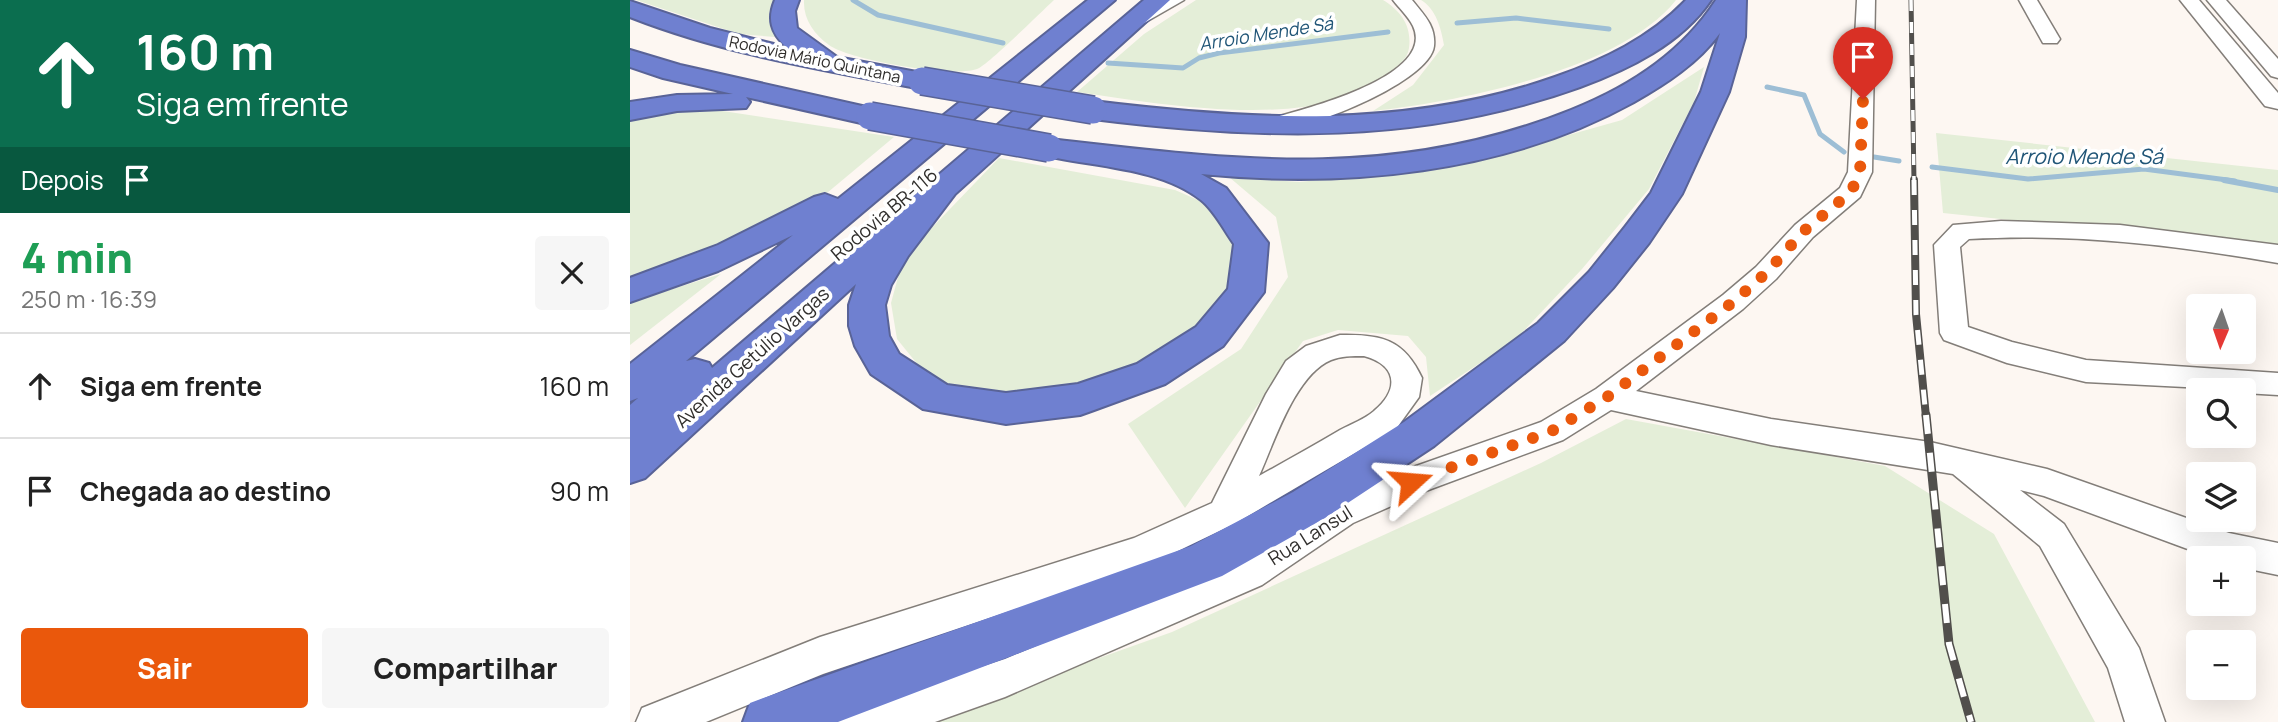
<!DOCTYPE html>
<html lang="pt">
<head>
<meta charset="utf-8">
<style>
  :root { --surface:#fff; --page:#f6f6f6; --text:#222; --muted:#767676; --line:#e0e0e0; --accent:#ea580c }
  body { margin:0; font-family:Manrope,sans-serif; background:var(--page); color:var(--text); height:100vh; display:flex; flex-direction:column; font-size:26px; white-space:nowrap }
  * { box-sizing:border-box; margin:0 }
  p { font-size:23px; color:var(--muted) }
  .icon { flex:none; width:38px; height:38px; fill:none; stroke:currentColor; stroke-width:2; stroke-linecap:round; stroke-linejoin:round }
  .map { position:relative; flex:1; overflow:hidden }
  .drawer { display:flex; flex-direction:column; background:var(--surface); width:630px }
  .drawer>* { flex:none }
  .hud { background:#0b6e4f; color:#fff; overflow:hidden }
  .needle { width:46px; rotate:182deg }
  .tools { position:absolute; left:1556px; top:294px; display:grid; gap:14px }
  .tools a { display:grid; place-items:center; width:70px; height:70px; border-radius:7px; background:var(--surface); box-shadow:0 7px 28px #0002; font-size:35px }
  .pin { position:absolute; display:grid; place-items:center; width:60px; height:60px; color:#fff; margin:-72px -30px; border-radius:50% 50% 50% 0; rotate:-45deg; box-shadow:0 0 7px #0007 }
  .pin .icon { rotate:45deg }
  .me { position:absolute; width:77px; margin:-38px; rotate:71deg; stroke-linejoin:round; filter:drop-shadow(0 0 5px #0008) }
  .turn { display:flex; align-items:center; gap:24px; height:147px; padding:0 21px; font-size:32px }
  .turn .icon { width:91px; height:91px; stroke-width:2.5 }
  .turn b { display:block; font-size:49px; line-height:60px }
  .then { display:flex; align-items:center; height:66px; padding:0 21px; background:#0003; gap:14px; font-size:26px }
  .round { display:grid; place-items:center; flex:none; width:74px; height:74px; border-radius:7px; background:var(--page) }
  .head { display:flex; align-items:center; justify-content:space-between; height:119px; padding:0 21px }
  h1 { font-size:42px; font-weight:800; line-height:52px; color:#1e9e55 }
  .cta { display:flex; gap:14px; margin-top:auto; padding:14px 21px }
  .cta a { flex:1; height:80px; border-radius:7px; background:var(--accent); color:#fff; font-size:28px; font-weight:800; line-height:80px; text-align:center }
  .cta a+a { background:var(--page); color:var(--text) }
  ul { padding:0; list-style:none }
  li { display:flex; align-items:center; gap:21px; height:105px; padding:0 21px; border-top:2px solid var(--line) }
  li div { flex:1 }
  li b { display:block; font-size:26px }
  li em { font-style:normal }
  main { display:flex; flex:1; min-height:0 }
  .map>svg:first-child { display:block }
  .green { fill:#e4eed8 }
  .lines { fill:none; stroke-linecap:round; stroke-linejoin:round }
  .stream-far1 { stroke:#9dbed5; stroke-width:5 }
  .stream { stroke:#9dbed5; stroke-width:6 }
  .minor-casing { stroke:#837e79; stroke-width:3 }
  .highway-casing { stroke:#596397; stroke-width:4 }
  .minor { fill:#fff; fill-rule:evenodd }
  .highway { fill:#6f80d0; fill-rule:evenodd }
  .rail-far2-casing { stroke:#514f4c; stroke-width:5 }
  .rail-far1-casing { stroke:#514f4c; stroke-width:8 }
  .rail-casing { stroke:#514f4c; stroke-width:9 }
  .rail-far2 { stroke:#fff; stroke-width:3.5; stroke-dasharray:11; stroke-linecap:butt }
  .rail-far1 { stroke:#fff; stroke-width:5; stroke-dasharray:15; stroke-linecap:butt }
  .rail { stroke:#fff; stroke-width:6; stroke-dasharray:19; stroke-linecap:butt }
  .highway-bridge-casing { stroke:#596397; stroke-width:30; stroke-linecap:butt }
  .highway-bridge { stroke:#6f80d0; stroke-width:27 }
  .route { stroke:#ea580c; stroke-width:12; stroke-dasharray:0 21.6 }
  .labels { text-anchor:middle; stroke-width:7; stroke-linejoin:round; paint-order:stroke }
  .far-street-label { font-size:16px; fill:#302e2c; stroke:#fff }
  .far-water-label { font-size:18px; font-style:italic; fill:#205577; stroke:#fff }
  .street-label { font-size:19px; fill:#302e2c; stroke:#fff }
  .water-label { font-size:21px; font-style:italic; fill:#205577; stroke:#fff }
</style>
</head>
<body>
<main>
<section class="drawer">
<div class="hud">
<div class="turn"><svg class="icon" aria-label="ahead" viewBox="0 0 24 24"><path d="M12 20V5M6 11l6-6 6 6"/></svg><div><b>160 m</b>Siga em frente</div></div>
<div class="then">Depois<svg class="icon" aria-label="arrive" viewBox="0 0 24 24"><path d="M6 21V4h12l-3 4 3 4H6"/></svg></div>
</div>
<div class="head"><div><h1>4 min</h1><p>250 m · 16:39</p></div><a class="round"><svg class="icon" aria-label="close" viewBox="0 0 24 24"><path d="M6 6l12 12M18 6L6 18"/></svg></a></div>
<ul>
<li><svg class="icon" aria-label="ahead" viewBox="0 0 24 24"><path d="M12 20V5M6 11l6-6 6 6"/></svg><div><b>Siga em frente</b></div><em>160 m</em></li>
<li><svg class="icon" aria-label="arrive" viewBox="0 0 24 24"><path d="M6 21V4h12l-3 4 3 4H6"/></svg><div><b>Chegada ao destino</b></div><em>90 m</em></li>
</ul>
<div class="cta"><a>Sair</a><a>Compartilhar</a></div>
</section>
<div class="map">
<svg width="1648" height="722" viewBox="0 0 1648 722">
  <rect width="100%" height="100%" fill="#fdf7f2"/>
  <g class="green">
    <path d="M6,0H148L142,16L145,37L109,34Z"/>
    <path d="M174,0H424C411,12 358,65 347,69C324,78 219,60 199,45C184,34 173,19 174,0Z"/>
    <path d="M566,0H753C771,11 782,26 779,48C777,60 769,64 760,73C693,134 530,104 447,92L514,34Z"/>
    <path d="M791,0H1046C991,70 828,102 743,111L783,85L814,45C811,28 806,9 791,0Z"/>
    <path d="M1074,67L1064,102L1019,189L952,269L885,340L800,396L796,357L778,336L708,330L673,341L555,508L498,424L611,349L658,277L646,217L599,177L670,182L839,163L992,120Z"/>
    <path d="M53,110H86L264,137L185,203L113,240L0,279V119Z"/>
    <path d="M1306,133L1648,170V248L1313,213Z"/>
    <path d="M369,158L545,190L577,204L605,230L604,288L580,323L484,382L366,398L322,387L293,371L267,339L261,303L270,270L293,237Z"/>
    <path d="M91,274L0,345V302Z"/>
    <path d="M996,419L1255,466L1364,534L1465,722H290L542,632L911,463Z"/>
  </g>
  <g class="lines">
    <g class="stream-far1">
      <path d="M223,0L248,15L373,43"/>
      <path d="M827,23L886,18L979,29"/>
      <path d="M478,63L553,68L569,58L589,53L758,32"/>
      <path d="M1137,87L1174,95L1190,134L1214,152"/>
      <path d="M1244,157L1269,161"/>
      <path d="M1302,167L1398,179L1514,169L1605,181"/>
    </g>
    <path class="stream" d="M1594,180L1648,190"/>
    <g class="minor-casing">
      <g id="minor">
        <path d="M530,0H554L514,23H500L497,19L500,15Z"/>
        <path d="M763,0H782C794,15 806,26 804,46C800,84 658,139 627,132L624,127L627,122C660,113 808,79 783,26C778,16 769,8 763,0Z"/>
        <path d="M1227,0H1245L1242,172L1230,197L1183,237L1146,279L1113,309L1006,391L1141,419L1300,442L1417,469L1599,533L1648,543V575L1614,568V558H1582L1414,496L1390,490L1434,524L1509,648L1535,722H1495L1478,668L1410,546L1323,474L1141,445L981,410L933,440L793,492L723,523L632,585L375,697L305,722H196L202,708L216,702L296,685L375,659L606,563L699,503L769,472L911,422L966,389L1093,295L1126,267L1165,225L1210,188L1218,172Z"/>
        <path d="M1389,0H1407L1430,39L1427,43H1413Z"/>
        <path d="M1550,0H1569L1648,93V109L1635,106Z"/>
        <path d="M1577,0H1596L1648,59V78L1641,76Z"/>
        <path d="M1371,221L1490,225L1648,245V263C1545,245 1443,233 1339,239L1330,247L1338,327L1382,342L1456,360L1648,373V395L1614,393V390L1456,382L1377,363L1314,340L1310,333L1304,245L1323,225Z"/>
        <path d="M710,335C751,334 774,339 792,378L789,397L766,429L606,523L525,562L193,674L76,722H6L12,708L190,637L504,538L582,503L636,394L656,361L676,346ZM734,356C767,365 770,389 744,411C735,419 721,424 710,430C683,446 656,461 629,476C644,443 665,375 701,360C711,356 722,356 734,356Z"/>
      </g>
    </g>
    <g class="highway-casing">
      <g id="highway">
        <path d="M145,0H169L165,11L167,28L207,57L292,73L302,75L306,81L302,87L292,89C193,70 94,54 0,17V1L80,28L156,47C141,33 137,19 145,0Z"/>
        <path d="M458,0H485L56,361L65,359L79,363L82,368L514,0H540L325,194L278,256L261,285L255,305L259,336L269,354L317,385L376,393L448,384L507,364L566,327L598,289L604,244C594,230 584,210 571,200C528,166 459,167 408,154L404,148L408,142L419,139C604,160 762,182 941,110C999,87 1052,53 1086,0H1116L1115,37L1099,92L1052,194L1019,243L983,288L934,341L804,446L695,518L592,576L208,722H113L120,703L139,696L561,546L663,492L774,422L908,323L959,272L995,227L1021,193L1071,92L1090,33C1068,63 1036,84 1004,102C874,174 715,188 571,174L596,188L638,243L634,292L593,346L535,384L464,410L450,415L376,424L293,409L241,374L225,346L219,326V305L226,284L15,478L0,483V405L8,398L0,401V364L163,235L88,271L0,302V278L88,245L184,197L195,194L208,199Z"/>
        <path d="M1056,0H1081C1051,44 999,69 950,87C789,145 631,140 463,119L453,116L449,110L453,104L463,101C618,120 775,130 925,77C973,60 1020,38 1056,0Z"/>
        <path d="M0,50L50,65L250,110L254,116L250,122L240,125L116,97L120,102L116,108L47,111L0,120V102L47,95L103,94L33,78L0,67Z"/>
      </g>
    </g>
    <use href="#minor" class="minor"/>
    <use href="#highway" class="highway"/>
    <g class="rail-far2-casing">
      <path id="rail-far2" d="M1281,0L1284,181"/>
    </g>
    <g class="rail-far1-casing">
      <path id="rail-far1" d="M1284,180L1286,314L1296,417"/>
    </g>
    <g class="rail-casing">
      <path id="rail" d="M1296,415L1319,644L1341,722"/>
    </g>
    <use href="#rail-far2" class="rail-far2"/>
    <use href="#rail-far1" class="rail-far1"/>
    <use href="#rail" class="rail"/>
    <g class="highway-bridge-casing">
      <g id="highway-bridge">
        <path d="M292,81L463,110"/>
        <path d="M240,116L419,148"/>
      </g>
    </g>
    <use href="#highway-bridge" class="highway-bridge"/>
  </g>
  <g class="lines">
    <path class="route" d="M781,482L922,431L977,397L1103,302L1136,273L1174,231L1221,192L1230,172L1233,99"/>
  </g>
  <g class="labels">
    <g class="far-street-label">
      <text transform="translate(185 59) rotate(12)" y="6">Rodovia Mário Quintana</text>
    </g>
    <g class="far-water-label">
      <text transform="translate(636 34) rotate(-9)" y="6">Arroio Mende Sá</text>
    </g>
    <g class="street-label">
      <text transform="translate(254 214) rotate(-40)" y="7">Rodovia BR-116</text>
      <text transform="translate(122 357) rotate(-42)" y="7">Avenida Getúlio Vargas</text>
      <text transform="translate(680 535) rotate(-32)" y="7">Rua Lansul</text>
    </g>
    <g class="water-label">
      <text x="1454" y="164">Arroio Mende Sá</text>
    </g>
  </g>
</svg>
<div class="tools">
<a><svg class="needle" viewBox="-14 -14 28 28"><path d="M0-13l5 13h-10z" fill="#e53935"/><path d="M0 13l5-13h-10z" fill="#767676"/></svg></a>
<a><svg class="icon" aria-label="search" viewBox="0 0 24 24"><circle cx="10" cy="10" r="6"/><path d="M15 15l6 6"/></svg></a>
<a><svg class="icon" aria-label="layers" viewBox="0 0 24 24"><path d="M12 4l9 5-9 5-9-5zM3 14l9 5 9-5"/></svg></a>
<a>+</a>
<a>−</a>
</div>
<div class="pin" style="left:1233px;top:99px;background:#d93025"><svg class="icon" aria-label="arrive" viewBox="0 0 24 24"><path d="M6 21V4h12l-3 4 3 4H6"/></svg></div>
<svg class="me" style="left:781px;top:482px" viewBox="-20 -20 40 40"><path d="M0-17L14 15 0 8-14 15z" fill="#ea580c" stroke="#fff" stroke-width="4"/></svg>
</div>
</main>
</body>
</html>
